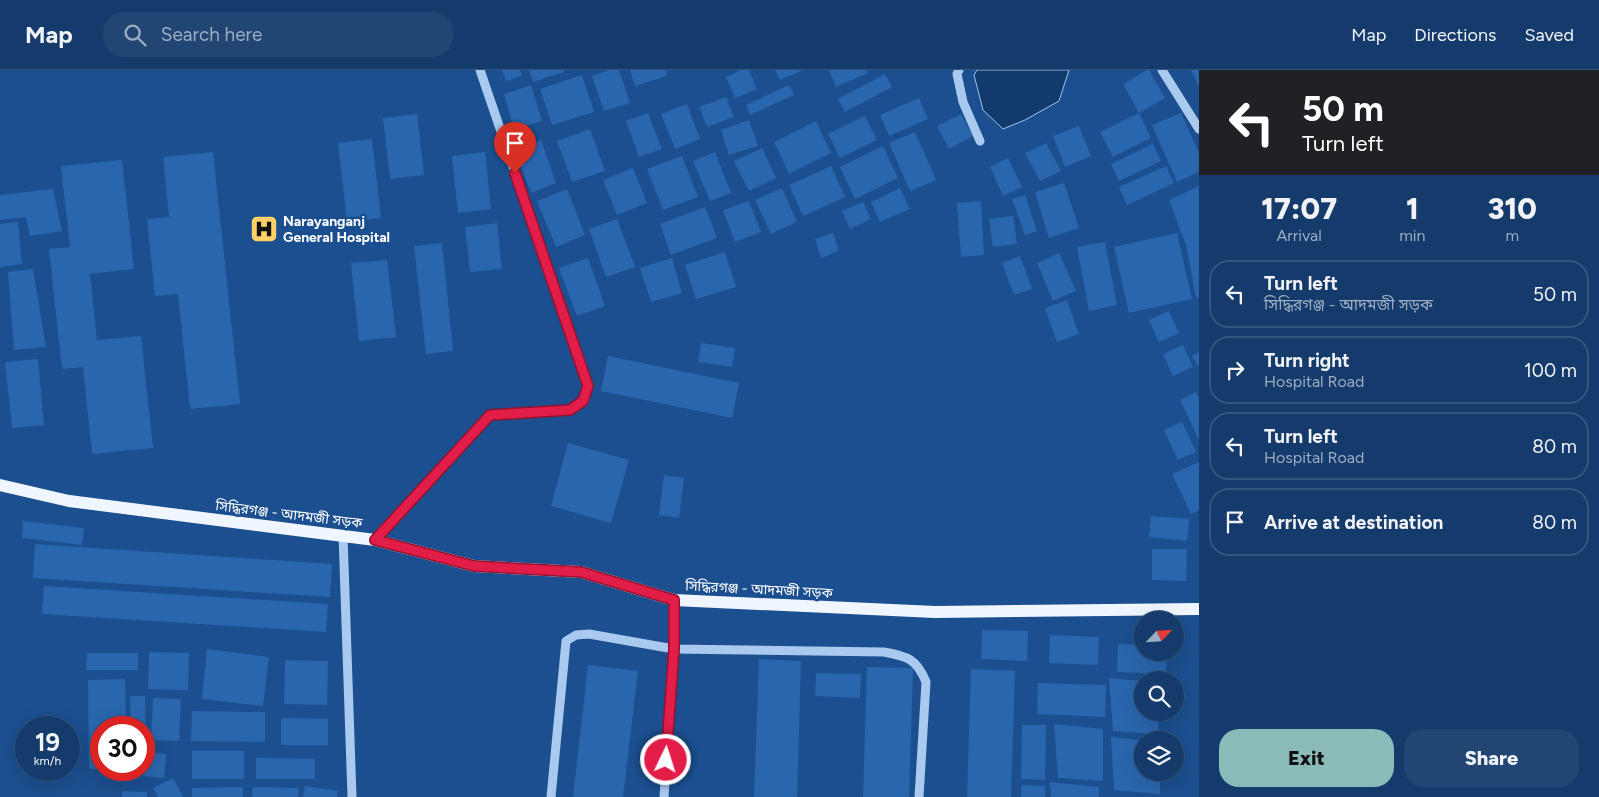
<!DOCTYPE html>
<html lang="en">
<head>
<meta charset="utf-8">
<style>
  :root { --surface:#143b6b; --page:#214673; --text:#f1f3f6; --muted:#9dadc1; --line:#33557e; --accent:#8bbbb9 }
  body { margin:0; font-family:Figtree,"Noto Sans Bengali",sans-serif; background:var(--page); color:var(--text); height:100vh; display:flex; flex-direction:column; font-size:19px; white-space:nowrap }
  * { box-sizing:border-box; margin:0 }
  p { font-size:16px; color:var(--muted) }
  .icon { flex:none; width:28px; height:28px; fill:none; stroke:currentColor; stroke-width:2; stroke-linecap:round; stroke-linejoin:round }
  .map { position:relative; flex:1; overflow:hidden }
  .panel { display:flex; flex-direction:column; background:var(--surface); width:400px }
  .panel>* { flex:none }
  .banner { background:#202124; color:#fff; overflow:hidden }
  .needle { width:32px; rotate:65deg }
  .tools { position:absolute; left:1134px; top:541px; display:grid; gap:10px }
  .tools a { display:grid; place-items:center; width:50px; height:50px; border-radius:50%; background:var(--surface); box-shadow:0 5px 20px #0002,0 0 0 1px var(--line); font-size:25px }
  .speed { position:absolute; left:15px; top:646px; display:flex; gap:10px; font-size:25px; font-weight:700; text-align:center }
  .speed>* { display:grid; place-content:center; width:65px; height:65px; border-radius:50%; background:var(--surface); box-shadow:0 5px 20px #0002,0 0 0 1px var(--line); line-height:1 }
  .speed small { font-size:12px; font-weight:400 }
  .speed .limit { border:8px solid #d22; background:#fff; color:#111 }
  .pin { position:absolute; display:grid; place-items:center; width:42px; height:42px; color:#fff; margin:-51px -21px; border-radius:50% 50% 50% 0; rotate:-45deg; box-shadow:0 0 5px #0007 }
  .pin .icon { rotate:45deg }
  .me { position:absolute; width:55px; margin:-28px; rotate:4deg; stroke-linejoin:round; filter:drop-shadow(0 0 4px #0008) }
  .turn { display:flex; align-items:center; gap:18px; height:105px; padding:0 20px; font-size:22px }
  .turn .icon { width:65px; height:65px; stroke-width:2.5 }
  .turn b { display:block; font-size:35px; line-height:42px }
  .eta { display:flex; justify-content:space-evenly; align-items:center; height:85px; text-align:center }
  .eta b { font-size:30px; font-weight:800; line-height:35px }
  .action { display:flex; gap:10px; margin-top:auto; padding:10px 20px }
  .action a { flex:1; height:58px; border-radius:20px; background:var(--accent); color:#111; font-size:20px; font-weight:800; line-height:58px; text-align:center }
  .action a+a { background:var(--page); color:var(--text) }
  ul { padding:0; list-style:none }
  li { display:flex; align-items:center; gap:15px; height:68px; margin:0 10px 8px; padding:0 10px; border:2px solid var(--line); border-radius:20px }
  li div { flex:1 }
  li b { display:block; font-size:19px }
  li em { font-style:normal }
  header { display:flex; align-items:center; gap:30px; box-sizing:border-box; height:70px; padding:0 25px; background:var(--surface); border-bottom:1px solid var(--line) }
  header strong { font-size:24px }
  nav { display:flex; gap:28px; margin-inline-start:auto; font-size:18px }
  .search { width:350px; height:45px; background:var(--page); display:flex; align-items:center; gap:12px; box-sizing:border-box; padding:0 18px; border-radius:20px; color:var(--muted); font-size:19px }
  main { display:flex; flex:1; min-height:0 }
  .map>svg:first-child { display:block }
  .water { fill:#123a6d; stroke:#9cc4f0 }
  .building { fill:#2a66ad }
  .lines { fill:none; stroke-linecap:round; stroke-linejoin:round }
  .minor { stroke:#a9c9ee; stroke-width:9 }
  .major { stroke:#f0f6ff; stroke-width:12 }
  .route-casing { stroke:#92132f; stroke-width:12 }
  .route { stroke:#e11d48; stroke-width:9 }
  .labels { text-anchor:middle; stroke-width:5; stroke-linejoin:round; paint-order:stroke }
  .poi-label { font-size:14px; font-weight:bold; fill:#fff; stroke:#1b4f8f; text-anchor:start }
  .street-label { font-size:14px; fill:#fff; stroke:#1b4f8f }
</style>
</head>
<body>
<header>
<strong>Map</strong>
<div class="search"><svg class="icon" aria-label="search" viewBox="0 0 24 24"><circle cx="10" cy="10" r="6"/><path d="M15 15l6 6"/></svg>Search here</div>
<nav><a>Map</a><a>Directions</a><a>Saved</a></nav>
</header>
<main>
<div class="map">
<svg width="1199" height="727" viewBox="0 0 1199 727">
  <rect width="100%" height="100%" fill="#1b4f8f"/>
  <path class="water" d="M977,0H1069L1059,31L1025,50L1003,59L983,40L974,5Z"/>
  <g class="building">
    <path d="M502,0H520L522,6L506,11Z"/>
    <path d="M529,0H564V2L533,12Z"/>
    <path d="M609,0H619L630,33L604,41L592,6Z"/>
    <path d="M630,0H665L667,6L635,16Z"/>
    <path d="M741,0H749L757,19L735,28L726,7Z"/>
    <path d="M775,0H803L780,10Z"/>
    <path d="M831,0H866L868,3L836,17L829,1Z"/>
    <path d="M1147,0H1149L1165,28L1139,43L1123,14Z"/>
    <path d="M1191,0H1199V17Z"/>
    <path d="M885,4L892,17L845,42L838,29Z"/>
    <path d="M582,5L594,42L552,55L540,19Z"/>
    <path d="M531,15L542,51L514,59L504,24Z"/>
    <path d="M789,15L794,25L750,45L746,35Z"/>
    <path d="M726,27L734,47L707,57L699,37Z"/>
    <path d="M919,28L928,49L889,66L880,45Z"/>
    <path d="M687,34L700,69L675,79L661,44Z"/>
    <path d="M648,43L662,79L639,87L626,51Z"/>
    <path d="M1139,43L1151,68L1113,87L1100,62Z"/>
    <path d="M1181,43L1199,83V102L1177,112L1152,55Z"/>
    <path d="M417,44L424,105L390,109L383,48Z"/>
    <path d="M961,44L973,66L949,79L937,56Z"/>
    <path d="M865,46L877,70L840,88L828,64Z"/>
    <path d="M749,50L758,76L729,85L721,60Z"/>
    <path d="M816,51L831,83L789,104L774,72Z"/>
    <path d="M1079,56L1091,86L1065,97L1053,66Z"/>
    <path d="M590,59L605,101L572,112L557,71Z"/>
    <path d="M915,62L936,110L910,121L889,73Z"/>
    <path d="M372,69L381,148L347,152L338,73Z"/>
    <path d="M541,70L556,113L531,123L515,80Z"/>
    <path d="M1046,73L1061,101L1040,111L1025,83Z"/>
    <path d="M1153,74L1161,91L1119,111L1111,94Z"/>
    <path d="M883,76L898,108L855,129L840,97Z"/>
    <path d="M762,78L776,108L749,121L734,91Z"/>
    <path d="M213,82L240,334L190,339L178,224L155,226L147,149L169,147L163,87Z"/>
    <path d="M485,82L491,139L458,143L452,86Z"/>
    <path d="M715,82L731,123L710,131L693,91Z"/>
    <path d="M682,86L698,127L663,140L647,99Z"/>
    <path d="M1008,88L1022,117L1003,126L990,97Z"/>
    <path d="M122,90L134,199L90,204L97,270L141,266L153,378L92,384L83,297L62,299L49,179L70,177L61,96Z"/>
    <path d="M831,96L845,127L803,146L789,115Z"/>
    <path d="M1166,96L1174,113L1127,135L1119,117Z"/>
    <path d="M633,98L647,133L617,145L603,110Z"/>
    <path d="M1064,113L1079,158L1049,168L1035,122Z"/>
    <path d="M1199,116V227L1196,228L1186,175L1169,130Z"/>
    <path d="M782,118L797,152L771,164L755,130Z"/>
    <path d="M900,118L910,139L880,152L871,132Z"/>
    <path d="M53,119L62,161L30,166L26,147L0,150V125Z"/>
    <path d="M567,119L585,165L556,177L537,131Z"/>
    <path d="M1025,125L1037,161L1025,165L1012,129Z"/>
    <path d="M749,131L761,162L735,172L723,140Z"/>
    <path d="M981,131L984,185L961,187L957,133Z"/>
    <path d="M863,132L871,149L850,159L842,141Z"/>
    <path d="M705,137L717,168L671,185L660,154Z"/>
    <path d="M1013,146L1017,174L993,177L989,149Z"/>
    <path d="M617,149L635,197L606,207L589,159Z"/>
    <path d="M18,152L22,194L0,197V154Z"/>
    <path d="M497,153L502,199L470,202L465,157Z"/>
    <path d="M833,163L839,181L821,188L815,169Z"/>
    <path d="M1177,163L1192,229L1129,243L1114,177Z"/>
    <path d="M1105,172L1117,235L1089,241L1077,177Z"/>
    <path d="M442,173L453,281L426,284L414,176Z"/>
    <path d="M725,182L736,217L696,229L685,195Z"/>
    <path d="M1059,183L1076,221L1053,231L1037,193Z"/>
    <path d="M1020,186L1032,219L1014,225L1002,193Z"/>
    <path d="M588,188L605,236L577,246L559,198Z"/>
    <path d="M672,188L682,223L651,232L640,198Z"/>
    <path d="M387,190L396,267L359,271L351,193Z"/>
    <path d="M33,199L46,277L14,280L8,202Z"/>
    <path d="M1067,230L1079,264L1057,272L1045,238Z"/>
    <path d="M1169,241L1179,263L1159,272L1149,250Z"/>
    <path d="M701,273L735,278L732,297L698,292Z"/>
    <path d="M1183,275L1193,297L1173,306L1163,284Z"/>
    <path d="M1199,282V297L1192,286Z"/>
    <path d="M608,286L739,313L732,348L601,321Z"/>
    <path d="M38,289L44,355L12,358L5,292Z"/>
    <path d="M1196,322L1199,328V370L1180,330Z"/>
    <path d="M1182,352L1196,382L1178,390L1164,360Z"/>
    <path d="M568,373L629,390L611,453L551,436Z"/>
    <path d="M1199,392V440L1191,444L1172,404Z"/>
    <path d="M664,405L684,408L679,448L659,445Z"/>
    <path d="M1151,446L1189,449L1187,471L1149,467Z"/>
    <path d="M23,451L84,458L82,475L22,468Z"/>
    <path d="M35,474L332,494L330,527L33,508Z"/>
    <path d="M1152,479H1187L1186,511L1152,510Z"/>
    <path d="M44,516L328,534L326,562L42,544Z"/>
    <path d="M982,560L1028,561L1027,591L981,589Z"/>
    <path d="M1050,565L1099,567L1098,595L1049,593Z"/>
    <path d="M1118,574L1142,575V582H1167L1166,604L1117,602Z"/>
    <path d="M207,579L269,587L263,636L202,629Z"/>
    <path d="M149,582L189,583L188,620L148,619Z"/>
    <path d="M87,583H138V600H86Z"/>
    <path d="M759,589L801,591L797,727H754Z"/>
    <path d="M285,590L328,591L327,635L284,634Z"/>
    <path d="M588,595L638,601L623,727H573Z"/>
    <path d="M867,597L913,598L909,727H863Z"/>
    <path d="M971,599L1015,601L1011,727H967Z"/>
    <path d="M816,603L861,604L860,628L815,626Z"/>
    <path d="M1109,608L1142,611V642H1158V664L1113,661Z"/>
    <path d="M125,609L126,658H101V699H89L88,610Z"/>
    <path d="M1038,613L1106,615L1105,647L1037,644Z"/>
    <path d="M130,626H145L146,674H144V658H131Z"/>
    <path d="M153,628L181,629L179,671L151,670Z"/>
    <path d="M192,641L265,642V672L191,671Z"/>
    <path d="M281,648L328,649V675H281Z"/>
    <path d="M1054,654L1103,659V711L1058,708Z"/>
    <path d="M1022,655H1046L1045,710L1021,709Z"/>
    <path d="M1111,667L1142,670V702H1160V724L1114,720Z"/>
    <rect x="192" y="681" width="52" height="28"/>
    <path d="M145,682L166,684L164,708L143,706Z"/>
    <path d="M256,688L315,689V709H256Z"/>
    <path d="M173,708L183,727H158L153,718Z"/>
    <path d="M1050,712L1099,717V727H1051Z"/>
    <path d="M1021,715L1045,716V727H1021Z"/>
    <path d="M305,716L338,721L337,727H303Z"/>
    <path d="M243,717V727H192V718Z"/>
    <path d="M253,717L299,718L298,727H252Z"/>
    <path d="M122,721L147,722V727H122Z"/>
  </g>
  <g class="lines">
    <g class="minor">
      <path d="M959,0L957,4L963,32L980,71"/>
      <path d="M1162,0L1199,59"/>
      <path d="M343,465L352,727"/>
      <path d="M375,470L490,345L570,341L583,331L588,316L480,0"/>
      <path d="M551,727L566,571L576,565L589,564L674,579L884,582C907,586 917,589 926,612L919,727"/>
      <path d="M664,727L674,579V530"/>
    </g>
    <path class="major" d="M0,415L69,431L375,470L474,496L581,502L674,530L935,542L1199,539"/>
  </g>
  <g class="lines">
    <g class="route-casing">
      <path id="route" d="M515,103L588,316L583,331L570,340L490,345L375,470L474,496L581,502L674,530V579L666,690"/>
    </g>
    <use href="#route" class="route"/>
  </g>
  <defs>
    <g id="hospital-square" transform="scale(1.4375)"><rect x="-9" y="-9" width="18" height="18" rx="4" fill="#ffd166" stroke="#1b4f8f"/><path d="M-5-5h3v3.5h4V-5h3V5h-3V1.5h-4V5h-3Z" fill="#111"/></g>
  </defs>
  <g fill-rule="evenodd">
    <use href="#hospital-square" x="264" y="159"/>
  </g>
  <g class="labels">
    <g class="poi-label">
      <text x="283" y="156">Narayanganj<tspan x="283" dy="16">General Hospital</tspan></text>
    </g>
    <g class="street-label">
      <text transform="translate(289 444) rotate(7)" y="5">সিদ্ধিরগঞ্জ - আদমজী সড়ক</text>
      <text transform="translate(759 519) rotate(3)" y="5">সিদ্ধিরগঞ্জ - আদমজী সড়ক</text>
    </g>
  </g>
</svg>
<div class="tools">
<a><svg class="needle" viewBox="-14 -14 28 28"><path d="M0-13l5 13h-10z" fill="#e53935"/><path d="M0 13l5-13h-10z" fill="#9dadc1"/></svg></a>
<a><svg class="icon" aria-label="search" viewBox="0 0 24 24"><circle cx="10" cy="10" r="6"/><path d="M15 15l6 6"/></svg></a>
<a><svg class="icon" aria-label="layers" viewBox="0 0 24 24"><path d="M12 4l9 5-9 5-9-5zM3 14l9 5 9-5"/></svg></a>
</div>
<div class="speed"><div>19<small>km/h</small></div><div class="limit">30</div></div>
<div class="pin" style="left:515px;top:103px;background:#d93025"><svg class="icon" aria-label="arrive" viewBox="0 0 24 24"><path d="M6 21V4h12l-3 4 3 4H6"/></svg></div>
<svg class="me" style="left:666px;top:690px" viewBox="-20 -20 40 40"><circle r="17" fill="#e11d48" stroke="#fff" stroke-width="3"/><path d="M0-11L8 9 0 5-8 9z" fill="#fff"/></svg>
</div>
<section class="panel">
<div class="banner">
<div class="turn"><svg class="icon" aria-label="left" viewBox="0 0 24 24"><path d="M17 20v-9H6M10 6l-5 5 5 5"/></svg><div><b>50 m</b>Turn left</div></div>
</div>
<div class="eta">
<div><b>17:07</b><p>Arrival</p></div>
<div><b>1</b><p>min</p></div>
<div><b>310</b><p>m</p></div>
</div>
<ul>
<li><svg class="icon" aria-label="left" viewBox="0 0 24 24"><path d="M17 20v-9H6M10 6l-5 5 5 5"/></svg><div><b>Turn left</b><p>সিদ্ধিরগঞ্জ - আদমজী সড়ক</p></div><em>50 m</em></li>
<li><svg class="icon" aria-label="right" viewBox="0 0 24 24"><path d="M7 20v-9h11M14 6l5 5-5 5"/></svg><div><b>Turn right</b><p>Hospital Road</p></div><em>100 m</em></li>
<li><svg class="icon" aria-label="left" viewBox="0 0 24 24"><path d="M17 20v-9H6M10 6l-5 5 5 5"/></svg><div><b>Turn left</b><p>Hospital Road</p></div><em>80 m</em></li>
<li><svg class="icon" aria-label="arrive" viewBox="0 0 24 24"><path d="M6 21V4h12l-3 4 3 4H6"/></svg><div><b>Arrive at destination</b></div><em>80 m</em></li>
</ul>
<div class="action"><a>Exit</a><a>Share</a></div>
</section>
</main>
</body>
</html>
